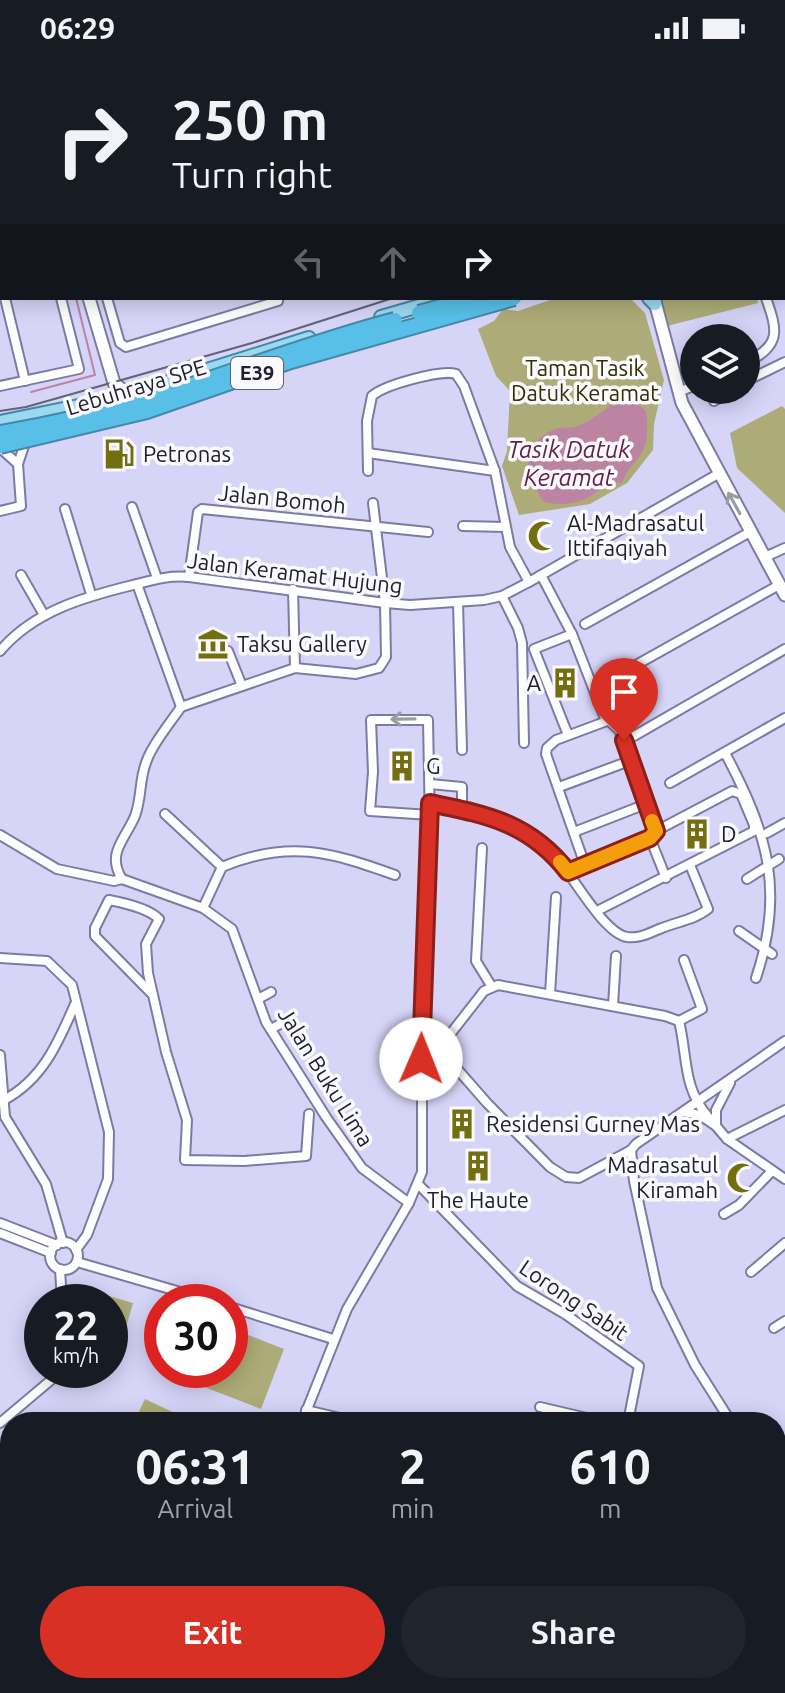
<!DOCTYPE html>
<html lang="en">
<head>
<meta charset="utf-8">
<style>
  :root { --surface:#171b24; --page:#20242c; --text:#f1f3f6; --muted:#9ea1a6; --accent:#d93025 }
  body { margin:0; font-family:Ubuntu,sans-serif; background:var(--page); color:var(--text); height:100vh; display:flex; flex-direction:column; font-size:30px; white-space:nowrap }
  * { box-sizing:border-box; margin:0 }
  p { font-size:26px; color:var(--muted) }
  .icon { flex:none; width:44px; height:44px; fill:none; stroke:currentColor; stroke-width:2; stroke-linecap:round; stroke-linejoin:round }
  .map { position:relative; flex:1; overflow:hidden }
  .details { position:absolute; left:0px; top:1356px; width:786px; height:282px; display:flex; flex-direction:column; background:var(--surface); border-radius:32px 32px 0 0; box-shadow:0 4px 20px #0003 }
  .details>* { flex:none }
  .banner { position:absolute; left:0px; top:0px; width:786px; height:244px; box-shadow:0 4px 20px #0003; background:#171b24; color:var(--text); overflow:hidden }
  .buttons { position:absolute; left:680px; top:268px; display:grid; gap:16px }
  .buttons a { display:grid; place-items:center; width:80px; height:80px; border-radius:50%; background:var(--surface); box-shadow:0 4px 20px #0003; font-size:40px }
  .speed { position:absolute; left:24px; top:1228px; display:flex; gap:16px; font-size:40px; font-weight:700; text-align:center }
  .speed>* { display:grid; place-content:center; width:104px; height:104px; border-radius:50%; background:var(--surface); box-shadow:0 4px 20px #0003; line-height:1 }
  .speed small { font-size:20px; font-weight:400 }
  .speed .limit { border:12px solid #d22; background:#fff; color:#111 }
  .pin { position:absolute; display:grid; place-items:center; width:68px; height:68px; color:#fff; margin:-82px -34px; border-radius:50% 50% 50% 0; rotate:-45deg; box-shadow:0 0 8px #0007 }
  .pin .icon { rotate:45deg }
  .me { position:absolute; width:88px; margin:-44px; rotate:1deg; stroke-linejoin:round; filter:drop-shadow(0 0 6px #0008) }
  .turn { display:flex; align-items:center; gap:28px; height:168px; padding:0 40px; font-size:36px }
  .turn .icon { width:104px; height:104px; stroke-width:2.5 }
  .turn b { display:block; font-size:56px; line-height:68px }
  .lanes { display:flex; align-items:center; height:76px; padding:0 40px; background:#0003; justify-content:center; gap:40px; direction:ltr }
  .lanes .off { opacity:.35 }
  .eta { display:flex; justify-content:space-evenly; align-items:center; height:136px; text-align:center }
  .eta b { font-size:48px; font-weight:700; line-height:56px }
  .cta { display:flex; gap:16px; margin-top:auto; padding:16px 40px }
  .cta a { flex:1; height:92px; border-radius:48px; background:var(--accent); color:#fff; font-size:32px; font-weight:700; line-height:92px; text-align:center }
  .cta a+a { background:var(--page); color:var(--text) }
  .status { display:flex; justify-content:space-between; align-items:center; height:56px; padding:0 40px; background:var(--surface); direction:ltr }
  .status svg { height:22px; fill:currentColor }
  .map>svg:first-child { display:block }
  .green { fill:#adac78 }
  .water { fill:#bd83a2 }
  .lines { fill:none; stroke-linecap:round; stroke-linejoin:round }
  .stream { stroke:#bd83a2; stroke-width:2 }
  .street-casing { stroke:#7d7ba2; stroke-width:12 }
  .secondary-casing { stroke:#7d7ba2; stroke-width:15 }
  .primary-casing { stroke:#4588a8; stroke-width:16 }
  .highway-casing { stroke:#4588a8; stroke-width:18 }
  .street { stroke:#fff; stroke-width:8 }
  .secondary { stroke:#fff; stroke-width:11 }
  .primary { stroke:#9bd9f1; stroke-width:12 }
  .highway { stroke:#58c0e8; stroke-width:14 }
  .tram { stroke:#636279; stroke-width:2 }
  .highway-bridge-casing { stroke:#4588a8; stroke-width:18; stroke-linecap:butt }
  .highway-bridge { stroke:#58c0e8; stroke-width:14 }
  .oneway { stroke:#9b9ba2 }
  .route-casing { stroke:#8d1f18; stroke-width:20 }
  .route { stroke:#d93025; stroke-width:14 }
  .slow { stroke:#f59e0b; stroke-width:14 }
  .labels { text-anchor:middle; stroke-width:7; stroke-linejoin:round; paint-order:stroke }
  .shield { fill:#fafafe; stroke:#62616e; stroke-width:2 }
  .shield-label { font-size:20px; font-weight:bold; fill:#212030 }
  .park-label { font-size:22px; fill:#322f00; stroke:#fafafe }
  .street-label { font-size:22px; fill:#212030; stroke:#fafafe }
  .poi-label { font-size:22px; fill:#212030; stroke:#fafafe; text-anchor:start }
  .water-label { font-size:24px; font-style:italic; fill:#65204a; stroke:#fafafe }
</style>
</head>
<body>
<div class="status"><b>06:29</b><svg viewBox="0 0 49 12"><path d="M0 12V9h3v3zM5 12V6h3v6zM10 12V3h3v9zM15 12V0h3v12zM26 1h20v11H26zM47 4h2v5h-2z"/></svg></div>
<div class="map">
<svg width="785" height="1637" viewBox="0 0 785 1637">
  <rect width="100%" height="100%" fill="#d6d5f8"/>
  <g class="green">
    <path d="M556,242H630L645,257L664,324L654,368L653,394L627,427L590,448L519,459L502,410L507,395L510,335L496,320L478,273L494,265L503,253L518,255Z"/>
    <path d="M660,242H757L758,247L667,270Z"/>
    <path d="M782,350L785,353V457L737,412L730,377Z"/>
    <path d="M99,1237L133,1247L122,1285L110,1281V1246H96Z"/>
    <path d="M230,1272L284,1293L261,1353L163,1315L230,1314Z"/>
    <path d="M145,1343L194,1366H134Z"/>
  </g>
  <path class="water" d="M620,343L635,345L646,355C648,372 649,391 636,405C629,413 626,416 622,427C607,425 598,437 585,443C572,449 557,449 544,446C526,420 518,391 553,374C561,370 570,373 578,370C592,365 607,351 620,343Z"/>
  <g class="lines">
    <path class="stream" d="M31,336L95,319L76,242"/>
    <g class="street-casing">
      <g id="street">
        <path d="M305,0L306,2"/>
        <path d="M698,0V2"/>
        <path d="M574,2L583,0"/>
        <path d="M0,223L2,231"/>
        <path d="M5,242L25,325"/>
        <path d="M107,242L120,287L126,291L278,245V242"/>
        <path d="M746,307C781,289 778,276 766,242"/>
        <path d="M746,325L785,306"/>
        <path d="M0,330L79,313L61,242"/>
        <path d="M678,336L694,330"/>
        <path d="M714,345L732,334"/>
        <path d="M0,392L18,408"/>
        <path d="M368,397L495,415"/>
        <path d="M368,415L367,365L372,340C384,329 442,313 456,318L464,330L495,415L510,491L529,526"/>
        <path d="M132,451L157,522"/>
        <path d="M65,453L91,538"/>
        <path d="M0,455L21,450L18,408L25,387"/>
        <path d="M463,470L505,471"/>
        <path d="M765,501L785,492"/>
        <path d="M21,519L44,559"/>
        <path d="M541,519L572,578L534,593L568,679"/>
        <path d="M189,521L198,456L202,453L428,476"/>
        <path d="M137,528L181,651"/>
        <path d="M293,533L295,612"/>
        <path d="M502,540L518,572L522,587L524,687"/>
        <path d="M458,547L462,694"/>
        <path d="M585,568L750,476"/>
        <path d="M572,578L604,660L619,674L624,684L656,775L650,782L666,822"/>
        <path d="M0,595C34,555 84,541 133,529C153,524 169,519 189,521L385,547L410,549L484,544L502,540L529,526L718,418"/>
        <path d="M228,595L242,630"/>
        <path d="M611,623L779,529"/>
        <path d="M181,651C171,666 153,687 147,704C139,722 142,742 135,760C125,784 106,797 122,823L203,852L232,873L266,966L326,1061L362,1112L409,1147"/>
        <path d="M181,651L295,612L356,618L379,612L386,601L385,547L373,447"/>
        <path d="M634,680L785,593"/>
        <path d="M725,697C768,777 785,836 756,922"/>
        <path d="M670,727L785,662"/>
        <path d="M430,728L462,731V754"/>
        <path d="M559,731L632,704"/>
        <path d="M430,747C471,756 518,764 550,794C569,812 602,877 627,881C640,883 651,876 662,872C677,866 696,863 708,853L690,809"/>
        <path d="M165,758L222,811"/>
        <path d="M574,776L646,748"/>
        <path d="M767,777L785,767"/>
        <path d="M0,779L57,813L114,825L122,823"/>
        <path d="M482,792L476,905L492,931"/>
        <path d="M585,809L546,698L547,692L556,684L607,665"/>
        <path d="M568,816L650,782"/>
        <path d="M747,823L779,803"/>
        <path d="M203,852L222,811C289,783 331,796 395,819"/>
        <path d="M597,855L754,775V769L741,738L732,735L656,775"/>
        <path d="M739,875L772,898"/>
        <path d="M0,902L47,905L72,929L109,1076L108,1123L87,1179L76,1194"/>
        <path d="M550,938L556,841"/>
        <path d="M153,939L95,880V872L109,844C125,847 148,852 159,863L146,888L148,917L166,996L187,1064L185,1104L244,1105L306,1100L309,1058"/>
        <path d="M258,943L271,936"/>
        <path d="M613,950L616,900"/>
        <path d="M679,965C688,1002 682,1031 709,1062"/>
        <path d="M679,965L702,953L684,904"/>
        <path d="M271,973L284,966"/>
        <path d="M423,974L487,1047L550,1111L566,1121L579,1122L631,1094L636,1088L785,985"/>
        <path d="M0,999L5,1061L46,1128L63,1187"/>
        <path d="M421,1003L448,981L484,935L498,929L665,960L679,965"/>
        <path d="M4,1044C43,1023 58,987 75,948"/>
        <path d="M684,1056L700,1059L716,1070L727,1083L785,1123"/>
        <path d="M716,1070V1054L730,1027"/>
        <path d="M727,1083L785,1054"/>
        <path d="M631,1094L634,1125L657,1232L695,1309L731,1366"/>
        <path d="M418,1128L517,1230L565,1258L639,1310L628,1366"/>
        <path d="M724,1158L739,1149L772,1115"/>
        <path d="M0,1167L57,1189"/>
        <path d="M0,1177L51,1197"/>
        <circle cx="64" cy="1200" r="14"/>
        <path d="M77,1206L215,1246"/>
        <path d="M60,1213L62,1246"/>
        <path d="M751,1216L785,1187"/>
        <path d="M230,1251L333,1283"/>
        <path d="M774,1272L785,1265"/>
        <path d="M540,1351L604,1366"/>
        <path d="M306,1354L357,1366"/>
        <path d="M302,1366L347,1253L409,1147L422,1116V966L430,772L428,664H371L373,716L370,755L430,759"/>
        <path d="M0,1367L51,1324L57,1314"/>
        <path d="M776,1442L785,1457"/>
        <path d="M776,1553L785,1547"/>
        <path d="M648,1628L651,1637"/>
        <path d="M743,1628L749,1637"/>
        <path d="M15,1637L16,1628"/>
        <path d="M69,1637L71,1628"/>
        <path d="M207,1637L210,1628"/>
        <path d="M344,1637L345,1628"/>
        <path d="M572,1637L574,1628"/>
      </g>
    </g>
    <g class="secondary-casing">
      <g id="secondary">
        <path d="M508,0L509,2"/>
        <path d="M0,140L2,142"/>
        <path d="M784,181H785"/>
        <path d="M89,242L114,327L124,335H135"/>
        <path d="M654,242L682,347L785,539"/>
      </g>
    </g>
    <g class="primary-casing">
      <g id="primary">
        <path d="M649,242L655,248"/>
        <path d="M381,261L447,242"/>
        <path d="M0,366L118,342L309,282"/>
      </g>
    </g>
    <g class="highway-casing">
      <g id="highway">
        <path d="M784,159H785"/>
        <path d="M784,173L785,172"/>
      </g>
    </g>
    <use href="#street" class="street"/>
    <use href="#secondary" class="secondary"/>
    <use href="#primary" class="primary"/>
    <use href="#highway" class="highway"/>
    <g class="tram">
      <path d="M784,131L785,130"/>
      <path d="M0,355L26,351L252,287L393,242"/>
    </g>
    <g class="highway-bridge-casing">
      <g id="highway-bridge">
        <path d="M419,257L473,242"/>
        <path d="M0,377C48,369 97,358 144,344C228,319 310,286 395,264"/>
        <path d="M0,390L147,355L291,305L514,242"/>
      </g>
    </g>
    <use href="#highway-bridge" class="highway-bridge"/>
  </g>
  <defs><path id="oneway-shaft" d="M-6 0H5M1.5-3L5.5 0L1.5 3" fill="none" stroke-width="1.6" stroke-linecap="round" stroke-linejoin="round" transform="scale(2)"/></defs>
  <g class="oneway">
    <use href="#oneway-shaft" transform="translate(734 447) rotate(-119)"/>
    <use href="#oneway-shaft" transform="translate(403 663) rotate(179)"/>
  </g>
  <g class="lines">
    <g class="route-casing">
      <path id="route" d="M421,1003L430,747C488,759 530,767 568,816L650,782L656,775L624,684"/>
    </g>
    <use href="#route" class="route"/>
    <path class="slow" d="M560,806L568,816L650,782L656,775L652,765"/>
  </g>
  <defs>
    <g id="fuel-bare" transform="scale(2.4)"><path d="M-5.5-6h7V0h2V4h1.3V-2.5L3-4.5l.8-.8L6-3V5H2.5V1h-1V6h-7ZM-4.2-4.7v3.2H.2V-4.7Z" fill="#736f0f" stroke="#fafafe" stroke-width="2.5" paint-order="stroke"/></g>
    <g id="mosque-bare" transform="scale(2.4)"><path d="M3.5-4.9A6 6 0 1 0 3.5 4.9A5 5 0 1 1 3.5-4.9Z" fill="#736f0f" stroke="#fafafe" stroke-width="2.5" paint-order="stroke"/></g>
    <g id="museum-bare" transform="scale(2.4)"><path d="M0-6L6-3V-2H-6V-3ZM-5-1h2V3h-2ZM-1-1h2V3h-2ZM3-1h2V3H3ZM-6 4H6V6H-6Z" fill="#736f0f" stroke="#fafafe" stroke-width="2.5" paint-order="stroke"/></g>
    <g id="building-bare" transform="scale(2.4)"><path d="M-4-6H4V6H1V3H-1V6H-4ZM-2.5-4.3h1.7v1.8h-1.7ZM.8-4.3h1.7v1.8H.8ZM-2.5-1h1.7V.8h-1.7ZM.8-1h1.7V.8H.8Z" fill="#736f0f" stroke="#fafafe" stroke-width="2.5" paint-order="stroke"/></g>
  </defs>
  <g fill-rule="evenodd">
    <use href="#fuel-bare" x="119" y="398"/>
    <use href="#mosque-bare" x="543" y="480"/>
    <use href="#museum-bare" x="213" y="588"/>
    <use href="#building-bare" x="565" y="627"/>
    <use href="#building-bare" x="402" y="710"/>
    <use href="#building-bare" x="697" y="778"/>
    <use href="#building-bare" x="462" y="1068"/>
    <use href="#building-bare" x="478" y="1110"/>
    <use href="#mosque-bare" x="742" y="1122"/>
  </g>
  <g class="labels">
    <rect class="shield" x="231" y="301" width="52" height="32" rx="6"/>
    <g class="shield-label">
      <text x="257" y="324">E39</text>
    </g>
    <g class="park-label">
      <text x="585" y="320">Taman Tasik<tspan x="585" dy="25">Datuk Keramat</tspan></text>
    </g>
    <g class="street-label">
      <text transform="translate(136 331) rotate(-17)" y="8">Lebuhraya SPE</text>
      <text transform="translate(282 443) rotate(6)" y="8">Jalan Bomoh</text>
      <text transform="translate(295 517) rotate(7)" y="8">Jalan Keramat Hujung</text>
      <text transform="translate(326 1021) rotate(58)" y="8">Jalan Buku Lima</text>
      <text transform="translate(574 1244) rotate(34)" y="8">Lorong Sabit</text>
    </g>
    <g class="poi-label">
      <text x="143" y="406">Petronas</text>
      <text x="567" y="475">Al-Madrasatul<tspan x="567" dy="25">Ittifaqiyah</tspan></text>
      <text x="237" y="596">Taksu Gallery</text>
      <text x="541" y="635" text-anchor="end">A</text>
      <text x="426" y="718">G</text>
      <text x="721" y="786">D</text>
      <text x="486" y="1076">Residensi Gurney Mas</text>
      <text x="718" y="1117" text-anchor="end">Madrasatul<tspan x="718" dy="25">Kiramah</tspan></text>
      <text x="478" y="1152" text-anchor="middle">The Haute</text>
    </g>
    <g class="water-label">
      <text x="569" y="402">Tasik Datuk<tspan x="569" dy="28">Keramat</tspan></text>
    </g>
  </g>
</svg>
<div class="buttons">
<a><svg class="icon" aria-label="layers" viewBox="0 0 24 24"><path d="M12 4l9 5-9 5-9-5zM3 14l9 5 9-5"/></svg></a>
</div>
<div class="speed"><div>22<small>km/h</small></div><div class="limit">30</div></div>
<div class="pin" style="left:624px;top:684px;background:#d93025"><svg class="icon" aria-label="arrive" viewBox="0 0 24 24"><path d="M6 21V4h12l-3 4 3 4H6"/></svg></div>
<svg class="me" style="left:421px;top:1003px" viewBox="-20 -20 40 40"><circle r="19" fill="#fff"/><path d="M0-13L10 11 0 6-10 11z" fill="#d93025"/></svg>
<div class="banner">
<div class="turn"><svg class="icon" aria-label="right" viewBox="0 0 24 24"><path d="M7 20v-9h11M14 6l5 5-5 5"/></svg><div><b>250 m</b>Turn right</div></div>
<div class="lanes"><svg class="icon off" aria-label="left" viewBox="0 0 24 24"><path d="M17 20v-9H6M10 6l-5 5 5 5"/></svg><svg class="icon off" aria-label="ahead" viewBox="0 0 24 24"><path d="M12 20V5M6 11l6-6 6 6"/></svg><svg class="icon" aria-label="right" viewBox="0 0 24 24"><path d="M7 20v-9h11M14 6l5 5-5 5"/></svg></div>
</div>
<section class="details">
<div class="eta">
<div><b>06:31</b><p>Arrival</p></div>
<div><b>2</b><p>min</p></div>
<div><b>610</b><p>m</p></div>
</div>
<div class="cta"><a>Exit</a><a>Share</a></div>
</section>
</div>
</body>
</html>
